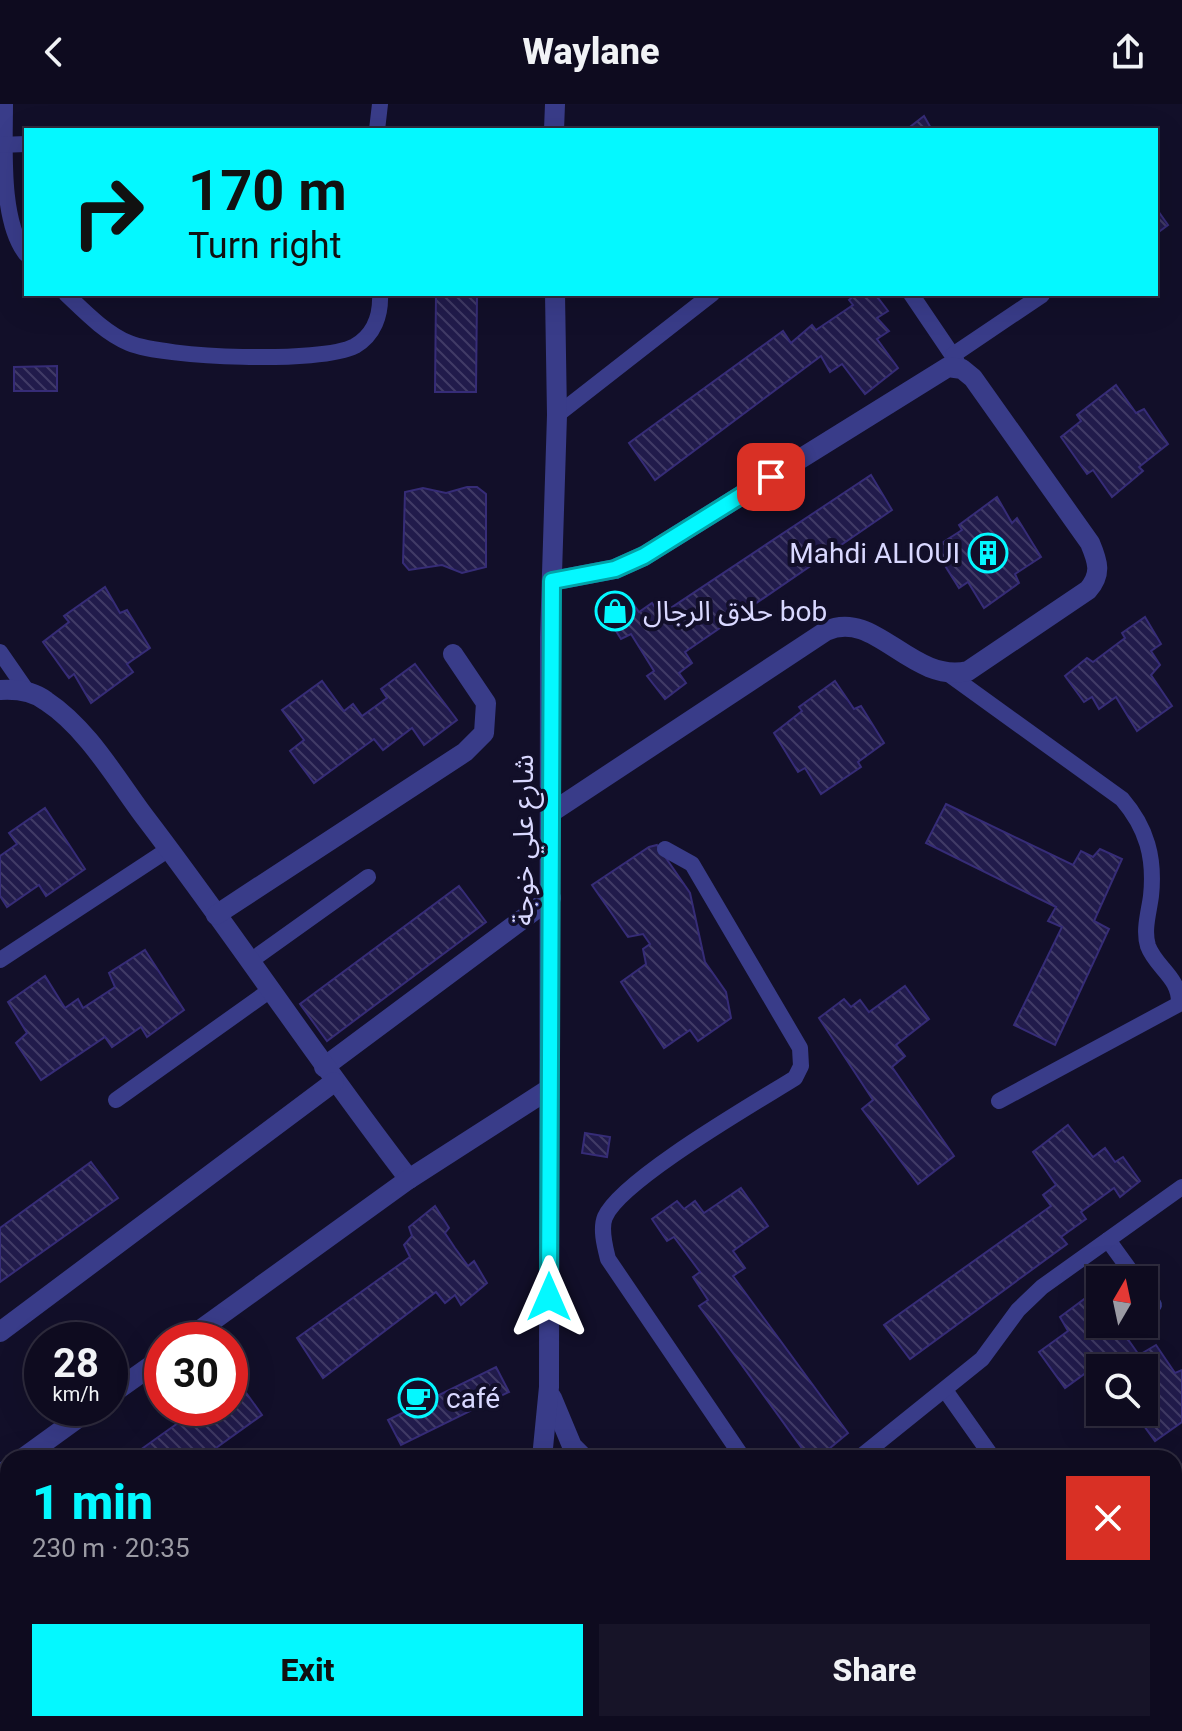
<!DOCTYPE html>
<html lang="en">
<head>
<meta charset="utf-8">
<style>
  :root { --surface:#0e0b1f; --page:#171428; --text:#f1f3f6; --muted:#9b9ba4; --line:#2e2b3d; --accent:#04f8ff }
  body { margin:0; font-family:Roboto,"Noto Sans Arabic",sans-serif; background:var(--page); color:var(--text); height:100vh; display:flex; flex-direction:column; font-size:30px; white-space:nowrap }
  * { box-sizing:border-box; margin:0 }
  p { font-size:26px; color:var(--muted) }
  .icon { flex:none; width:44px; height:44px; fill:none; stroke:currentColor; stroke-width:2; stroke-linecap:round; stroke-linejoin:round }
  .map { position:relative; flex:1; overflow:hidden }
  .panel { position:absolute; left:0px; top:1346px; width:1182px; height:282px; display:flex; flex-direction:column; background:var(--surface); border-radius:24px 24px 0 0; box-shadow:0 8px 32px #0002,0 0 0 2px var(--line) }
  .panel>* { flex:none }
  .hud { position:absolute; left:24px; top:24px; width:1134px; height:168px; border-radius:0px; box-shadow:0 8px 32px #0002,0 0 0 2px var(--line); background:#04f8ff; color:#111; overflow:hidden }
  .needle { width:52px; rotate:9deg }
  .tools { position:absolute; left:1086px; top:1162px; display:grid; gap:16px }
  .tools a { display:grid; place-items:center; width:72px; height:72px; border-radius:0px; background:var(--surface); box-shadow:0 8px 32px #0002,0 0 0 2px var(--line); font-size:40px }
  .speed { position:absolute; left:24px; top:1218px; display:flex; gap:16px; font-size:40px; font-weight:700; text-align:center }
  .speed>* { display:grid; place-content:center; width:104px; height:104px; border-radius:50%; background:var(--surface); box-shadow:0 8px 32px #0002,0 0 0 2px var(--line); line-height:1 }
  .speed small { font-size:20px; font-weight:400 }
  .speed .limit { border:12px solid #d22; background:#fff; color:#111 }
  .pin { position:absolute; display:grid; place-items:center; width:68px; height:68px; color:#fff; margin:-34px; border-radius:16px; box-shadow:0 4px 12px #0006 }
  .me { position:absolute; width:88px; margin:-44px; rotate:0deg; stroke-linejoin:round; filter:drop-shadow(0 0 6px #0008) }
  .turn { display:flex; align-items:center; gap:28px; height:168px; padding:0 32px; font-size:36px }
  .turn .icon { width:104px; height:104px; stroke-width:2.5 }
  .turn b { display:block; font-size:56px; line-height:68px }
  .round { display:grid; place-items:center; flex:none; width:84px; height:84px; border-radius:0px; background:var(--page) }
  .summary { display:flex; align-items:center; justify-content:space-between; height:136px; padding:0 32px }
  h1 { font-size:48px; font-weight:800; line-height:60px; color:var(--accent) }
  .action { display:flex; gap:16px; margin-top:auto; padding:16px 32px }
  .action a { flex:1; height:92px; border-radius:0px; background:var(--accent); color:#111; font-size:32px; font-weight:800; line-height:92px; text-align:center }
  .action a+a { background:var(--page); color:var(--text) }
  header { display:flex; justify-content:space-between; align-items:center; height:104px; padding:0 32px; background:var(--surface); font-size:36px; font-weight:800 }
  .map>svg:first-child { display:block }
  .building { fill:url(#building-back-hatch); stroke:#362c77; stroke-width:2 }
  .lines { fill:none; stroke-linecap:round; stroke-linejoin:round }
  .service { stroke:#393c89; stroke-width:16 }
  .pedestrian { stroke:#393c89; stroke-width:20 }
  .minor { stroke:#393c89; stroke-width:20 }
  .tertiary { stroke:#393c89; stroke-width:20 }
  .secondary { stroke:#6f75ff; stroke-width:20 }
  .route-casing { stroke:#03a1a6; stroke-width:20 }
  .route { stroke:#04f8ff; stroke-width:14 }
  .labels { text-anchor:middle; stroke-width:8; stroke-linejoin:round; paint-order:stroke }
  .poi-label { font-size:28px; fill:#d9d8ff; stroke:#120f29; text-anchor:start }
  .street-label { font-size:28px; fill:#d9d8ff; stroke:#120f29 }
</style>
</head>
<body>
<header><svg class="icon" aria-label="back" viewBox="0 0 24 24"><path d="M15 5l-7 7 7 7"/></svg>Waylane<svg class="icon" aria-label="share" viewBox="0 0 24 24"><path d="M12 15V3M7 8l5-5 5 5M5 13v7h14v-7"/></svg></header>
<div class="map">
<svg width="1182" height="1627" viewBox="0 0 1182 1627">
  <defs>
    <pattern id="building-back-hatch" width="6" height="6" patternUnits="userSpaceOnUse" patternTransform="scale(2)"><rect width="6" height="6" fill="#211b4b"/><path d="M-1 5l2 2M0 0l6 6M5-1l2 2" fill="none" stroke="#413b66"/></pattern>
  </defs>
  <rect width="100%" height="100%" fill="#120f29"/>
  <g class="building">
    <path d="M924,12L932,26H906Z"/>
    <path d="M1156,104L1168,121L1156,130Z"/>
    <path d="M436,190H477L476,288H435Z"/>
    <path d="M856,190H875L888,207L877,214L889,227L877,235L898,264L865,290L842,260L830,268L821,252L655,376L629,339L783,227L791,239L812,221L816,226L853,201L849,196Z"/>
    <path d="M57,262V287H14V263Z"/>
    <path d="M1116,281L1136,309L1144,305L1168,340L1139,363L1143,367L1112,393L1093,366L1087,370L1061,333L1081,317L1077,311Z"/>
    <path d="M871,371L892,406L685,548L692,559L679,569L686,579L665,595L647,572L654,567L631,530L621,535L608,514L631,497L639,508L652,499L660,511Z"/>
    <path d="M467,383H477L486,390V463L462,469L442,461L409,466L403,459L405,388L423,384L446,389Z"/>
    <path d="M997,393L1012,419L1017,414L1041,453L1015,470L1019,479L984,504L968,478L959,484L934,444L962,426L959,421Z"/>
    <path d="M105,483L120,509L127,506L150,544L127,560L133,568L91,599L74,570L69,574L43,538L69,518L64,512Z"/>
    <path d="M1145,513L1161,540L1151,547L1160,561L1151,571L1172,602L1137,627L1116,593L1099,605L1092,593L1084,598L1065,572L1087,554L1093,558L1125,534L1122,529Z"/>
    <path d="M415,560L457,616L424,641L412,624L383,646L374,635L314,679L290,647L304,636L282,606L322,577L344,607L353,600L362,612L387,594L381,585Z"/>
    <path d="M835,577L854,605L861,602L884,639L858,658L861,663L821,690L805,664L798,668L774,629L802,607L799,603Z"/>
    <path d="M946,700L1073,761L1081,747L1093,753L1100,745L1122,755L1094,817L1109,825L1055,941L1014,921L1062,823L1048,817L1056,803L926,739Z"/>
    <path d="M45,704L85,765L46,792L39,781L7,803L0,792V752L17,740L9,729Z"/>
    <path d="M657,741L690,789L705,858L726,888L731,914L698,937L690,926L664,944L621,878L646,860L643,845L650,840L643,830L628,833L592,781L649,743Z"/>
    <path d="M459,782L486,818L327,937L300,900Z"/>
    <path d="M145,846L184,906L147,933L141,923L112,943L105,933L41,976L16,939L27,929L8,898L45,872L65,904L78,895L83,904L115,883L109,869Z"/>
    <path d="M905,882L929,915L896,941L905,952L892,963L954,1052L918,1080L862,1005L873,996L819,914L844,895L851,903L860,896L869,908Z"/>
    <path d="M1068,1021L1093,1053L1105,1044L1115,1058L1123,1053L1140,1077L1120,1093L1114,1084L1081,1108L1086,1115L1061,1133L1067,1140L910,1255L884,1221L1051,1102L1043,1091L1056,1081L1033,1048Z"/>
    <path d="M585,1029L610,1033L607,1053L582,1049Z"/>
    <path d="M91,1058L118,1094L0,1178V1124Z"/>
    <path d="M741,1084L768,1122L733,1147L745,1164L733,1172L848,1329L818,1354H809L699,1202L708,1196L693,1173L700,1168L674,1133L667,1137L652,1115L677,1097L684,1105L695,1097L704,1109Z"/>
    <path d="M435,1102L449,1124L445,1129L455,1144L468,1162L474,1157L487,1179L461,1201L455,1191L445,1199L436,1188L323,1274L297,1234L410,1153L404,1141L412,1132L409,1123Z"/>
    <path d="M1095,1187L1100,1195V1220H1117L1139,1251L1156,1241L1175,1269L1182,1266V1318L1155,1337L1134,1308H1144V1264H1100V1271L1094,1263L1065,1284L1039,1248L1068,1227L1060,1213Z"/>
    <path d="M496,1263L509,1288L401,1341L388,1316Z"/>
    <path d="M237,1276L262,1311L202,1354H129L199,1304H230V1281Z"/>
    <path d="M1175,1353L1182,1362V1381L1174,1387Z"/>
    <path d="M8,1412V1441L4,1444L0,1439V1418Z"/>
    <path d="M1177,1446L1182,1454V1539L1174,1545Z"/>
    <rect x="629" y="1620" width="54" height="7"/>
    <rect x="683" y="1620" width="43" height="7"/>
    <rect x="726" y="1620" width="40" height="7"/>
  </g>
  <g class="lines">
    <g class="service">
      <path d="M5,0C5,44 0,117 26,150"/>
      <path d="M377,26L380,0"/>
      <path d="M0,41L26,40"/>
      <path d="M66,190C84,207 105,229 129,239C165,254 321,260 355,242C374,231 381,211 380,190"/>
      <path d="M911,190L957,258"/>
      <path d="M953,251L1042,191"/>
      <path d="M557,311L712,190"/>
      <path d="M0,548L27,587"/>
      <path d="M950,571L1122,695C1147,724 1155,754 1151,792C1149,808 1143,826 1148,842C1156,864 1180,873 1179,900L999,997"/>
      <path d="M665,745L692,760L800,944L801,962L795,974C755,999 621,1076 605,1113C600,1125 605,1143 608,1155L743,1354"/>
      <path d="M0,856L169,745"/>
      <path d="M249,858L368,773"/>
      <path d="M116,996L269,887"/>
      <path d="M1108,1136L1137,1176"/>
      <path d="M1144,1186L1154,1201"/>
      <path d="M945,1286L993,1354"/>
      <path d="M859,1354L982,1255L1018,1206L1042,1183L1182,1083"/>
      <path d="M0,1487L4,1492"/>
      <path d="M1174,1579L1182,1581"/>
      <path d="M425,1620L431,1627"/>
      <path d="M289,1627L299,1620"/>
    </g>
    <path class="pedestrian" d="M324,963L551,794"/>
    <g class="minor">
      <path d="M554,26L555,0"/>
      <path d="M552,477L615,465L644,452L948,263L962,265L973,274L1090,439C1098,458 1102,470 1088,486L968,567C911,580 875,504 826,527L552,708"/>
      <path d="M0,586C16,585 33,587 46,597C87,624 115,673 144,712C235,831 317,956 409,1075"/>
      <path d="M216,811L465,648L484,629L486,599L453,550"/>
      <path d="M0,1228L334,978"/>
      <path d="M186,1236L409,1075L549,985"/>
      <path d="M110,1291L162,1254"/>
      <path d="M552,1294L572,1342L584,1354"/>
      <path d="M23,1354L92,1304"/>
      <path d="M542,1354L549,1283L550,533L557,311L555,190"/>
      <path d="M0,1371L8,1365"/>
    </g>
    <g class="tertiary">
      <path d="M545,1620V1627"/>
      <path d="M564,1627L567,1620"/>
    </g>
    <g class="secondary">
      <path d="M120,1620L125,1627"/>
      <path d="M997,1620L1016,1627"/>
      <path d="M1106,1620L1127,1627"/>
      <path d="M50,1627L60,1620"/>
      <path d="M151,1627L161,1620"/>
    </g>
  </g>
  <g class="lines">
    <g class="route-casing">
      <path id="route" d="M549,1193L552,477L615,465L644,452L771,373"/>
    </g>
    <use href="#route" class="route"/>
  </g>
  <defs>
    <g id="building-ring" transform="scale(2)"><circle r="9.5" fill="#120f29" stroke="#04f8ff" stroke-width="1.5"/><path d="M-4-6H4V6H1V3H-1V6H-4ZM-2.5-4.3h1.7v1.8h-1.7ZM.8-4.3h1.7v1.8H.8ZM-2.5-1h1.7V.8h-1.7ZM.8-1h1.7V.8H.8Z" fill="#04f8ff"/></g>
    <g id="shop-ring" transform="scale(2)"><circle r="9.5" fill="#120f29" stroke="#04f8ff" stroke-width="1.5"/><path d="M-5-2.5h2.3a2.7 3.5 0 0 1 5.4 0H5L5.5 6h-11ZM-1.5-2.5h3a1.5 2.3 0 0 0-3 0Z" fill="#04f8ff"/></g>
    <g id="cafe-ring" transform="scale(2)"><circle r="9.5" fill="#120f29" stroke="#04f8ff" stroke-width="1.5"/><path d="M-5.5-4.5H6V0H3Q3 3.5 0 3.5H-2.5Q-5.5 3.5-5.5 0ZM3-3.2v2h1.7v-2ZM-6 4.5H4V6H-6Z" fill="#04f8ff"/></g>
  </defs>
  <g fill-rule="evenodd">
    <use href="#building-ring" x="988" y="449"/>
    <use href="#shop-ring" x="615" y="507"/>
    <use href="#cafe-ring" x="418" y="1294"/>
  </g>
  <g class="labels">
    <g class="poi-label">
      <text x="960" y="459" text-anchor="end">Mahdi ALIOUI</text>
      <text x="643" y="517">حلاق الرجال bob</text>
      <text x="446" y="1304">café</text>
    </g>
    <g class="street-label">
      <text transform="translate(523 736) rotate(-90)" y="10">شارع علي خوجة</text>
    </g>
  </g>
</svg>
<div class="tools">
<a><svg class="needle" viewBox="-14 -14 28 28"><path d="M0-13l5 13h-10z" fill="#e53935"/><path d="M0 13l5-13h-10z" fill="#9b9ba4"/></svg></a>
<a><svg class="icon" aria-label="search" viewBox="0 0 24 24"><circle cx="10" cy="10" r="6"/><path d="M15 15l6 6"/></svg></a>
</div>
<div class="speed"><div>28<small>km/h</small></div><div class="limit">30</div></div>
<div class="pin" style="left:771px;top:373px;background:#d93025"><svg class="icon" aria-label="arrive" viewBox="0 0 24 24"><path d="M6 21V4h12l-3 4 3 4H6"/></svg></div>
<svg class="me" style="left:549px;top:1193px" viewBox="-20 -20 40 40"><path d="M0-17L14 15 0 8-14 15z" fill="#04f8ff" stroke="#fff" stroke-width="4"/></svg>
<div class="hud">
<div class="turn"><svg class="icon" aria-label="right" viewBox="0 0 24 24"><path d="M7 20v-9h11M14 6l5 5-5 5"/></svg><div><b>170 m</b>Turn right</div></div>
</div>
<section class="panel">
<div class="summary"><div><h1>1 min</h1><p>230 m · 20:35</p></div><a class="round" style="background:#d93025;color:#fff"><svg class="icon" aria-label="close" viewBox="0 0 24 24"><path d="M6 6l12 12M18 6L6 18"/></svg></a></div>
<div class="action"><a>Exit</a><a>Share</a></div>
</section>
</div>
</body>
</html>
